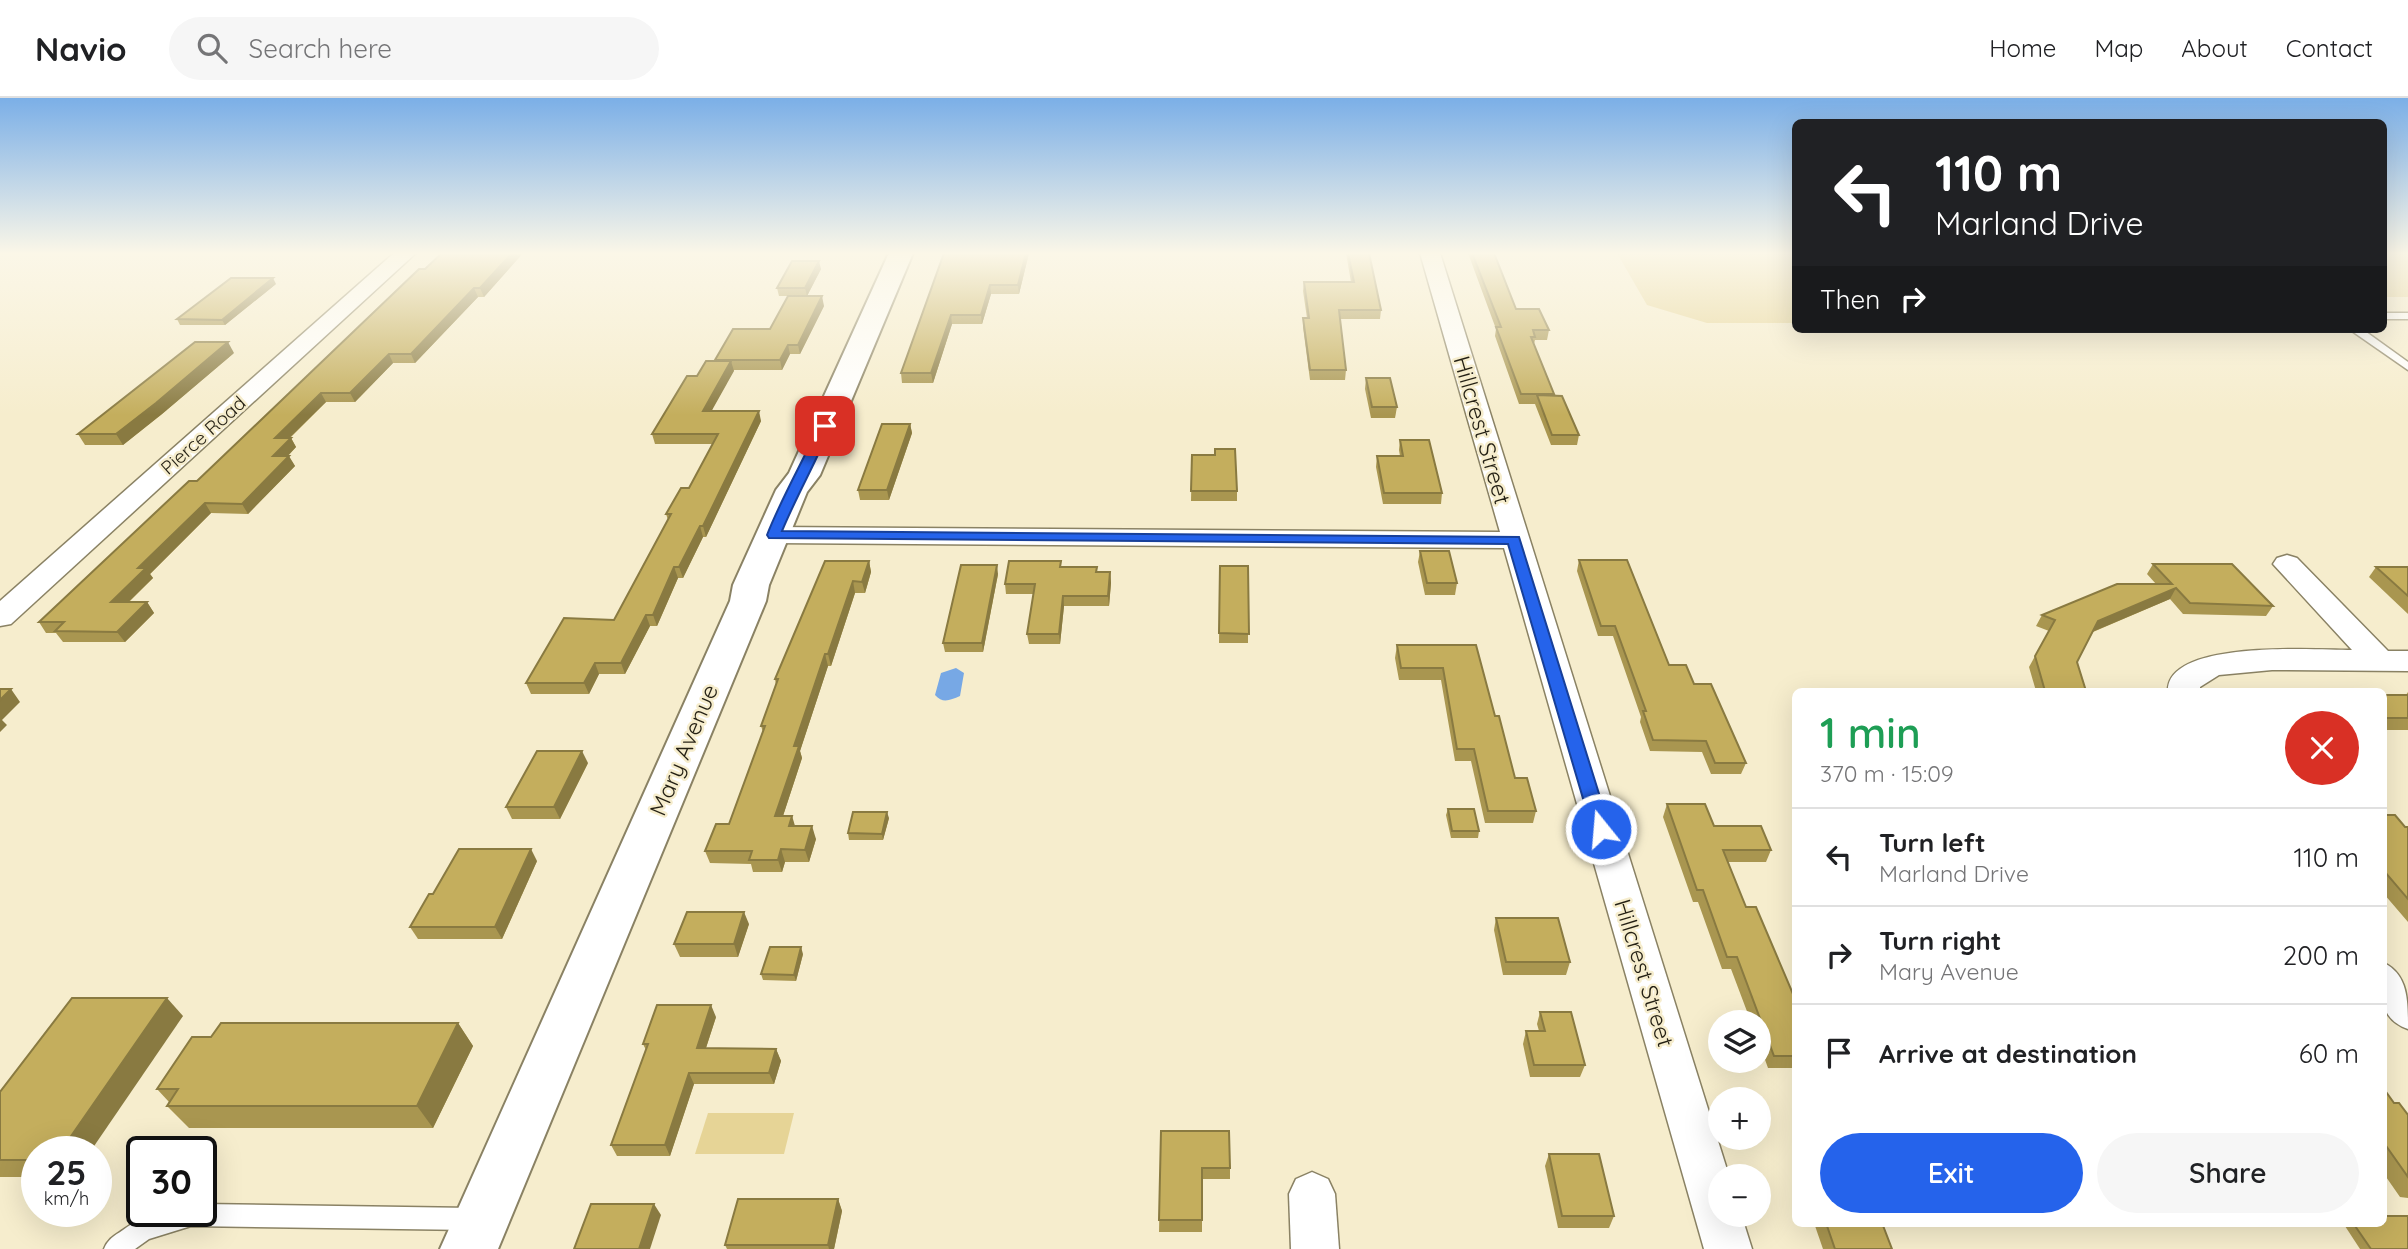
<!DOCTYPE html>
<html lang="en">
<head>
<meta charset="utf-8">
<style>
  :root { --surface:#fff; --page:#f6f6f6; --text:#202124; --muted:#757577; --line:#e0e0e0; --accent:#2563eb }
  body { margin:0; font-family:Quicksand,sans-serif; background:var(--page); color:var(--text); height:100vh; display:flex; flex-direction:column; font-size:26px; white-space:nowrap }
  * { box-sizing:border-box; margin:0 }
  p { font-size:23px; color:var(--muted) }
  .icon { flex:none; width:38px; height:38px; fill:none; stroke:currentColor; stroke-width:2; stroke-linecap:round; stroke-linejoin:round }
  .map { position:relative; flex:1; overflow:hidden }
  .side { position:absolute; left:1792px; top:590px; width:595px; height:539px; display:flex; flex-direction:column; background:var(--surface); border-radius:10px; box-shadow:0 7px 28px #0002 }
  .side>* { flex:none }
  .hud { position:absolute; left:1792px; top:21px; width:595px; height:214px; border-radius:10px; box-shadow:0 7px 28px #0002; background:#202124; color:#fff; overflow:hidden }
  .tools { position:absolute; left:1708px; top:912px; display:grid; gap:14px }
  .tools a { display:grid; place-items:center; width:63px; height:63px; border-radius:50%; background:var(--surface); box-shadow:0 7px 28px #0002; font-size:35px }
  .speed { position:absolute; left:21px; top:1038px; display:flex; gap:14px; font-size:35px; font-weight:700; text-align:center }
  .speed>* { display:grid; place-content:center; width:91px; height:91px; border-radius:50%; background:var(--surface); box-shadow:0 7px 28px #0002; line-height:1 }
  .speed small { font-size:18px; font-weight:400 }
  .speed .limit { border:4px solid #111; border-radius:10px; background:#fff; color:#111 }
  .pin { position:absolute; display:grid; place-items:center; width:60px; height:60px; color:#fff; margin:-30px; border-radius:14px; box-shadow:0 4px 10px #0006 }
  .me { position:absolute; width:77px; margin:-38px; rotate:343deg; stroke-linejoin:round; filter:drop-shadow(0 0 5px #0008) }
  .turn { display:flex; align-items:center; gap:24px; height:147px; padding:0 28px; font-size:32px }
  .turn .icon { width:91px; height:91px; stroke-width:2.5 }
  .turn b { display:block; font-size:49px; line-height:60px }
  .then { display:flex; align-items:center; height:66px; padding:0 28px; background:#0003; gap:14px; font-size:26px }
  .round { display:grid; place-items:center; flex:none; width:74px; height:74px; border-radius:37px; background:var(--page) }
  .head { display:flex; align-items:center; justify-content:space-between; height:119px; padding:0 28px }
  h1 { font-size:42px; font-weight:600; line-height:52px; color:#1e9e55 }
  .action { display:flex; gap:14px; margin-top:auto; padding:14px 28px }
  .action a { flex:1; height:80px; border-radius:42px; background:var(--accent); color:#fff; font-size:28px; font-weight:600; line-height:80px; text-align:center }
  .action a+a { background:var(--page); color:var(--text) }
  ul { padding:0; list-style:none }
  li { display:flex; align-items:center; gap:21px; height:98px; padding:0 28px; border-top:2px solid var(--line) }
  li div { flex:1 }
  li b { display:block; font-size:26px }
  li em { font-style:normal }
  header { display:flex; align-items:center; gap:42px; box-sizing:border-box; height:98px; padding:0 35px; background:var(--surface); border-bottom:2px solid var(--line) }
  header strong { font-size:33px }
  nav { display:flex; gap:38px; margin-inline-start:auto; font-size:24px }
  .search { width:490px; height:63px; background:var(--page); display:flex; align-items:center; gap:18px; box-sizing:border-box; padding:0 24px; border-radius:38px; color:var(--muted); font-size:26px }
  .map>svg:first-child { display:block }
  .green { fill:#e6d496 }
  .water { fill:#77a8e5 }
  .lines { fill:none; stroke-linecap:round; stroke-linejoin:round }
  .service-casing { stroke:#8a8264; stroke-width:3 }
  .minor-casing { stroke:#8a8264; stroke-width:3 }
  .tertiary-casing { stroke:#8a8264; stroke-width:4 }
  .service { fill:#fff; fill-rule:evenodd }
  .minor { fill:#fff; fill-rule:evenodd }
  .tertiary { fill:#fff; fill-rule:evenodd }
  .wall { fill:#a99650 }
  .shaded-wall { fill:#897a41 }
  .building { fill:#c4ae5d; stroke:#897a41; stroke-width:2 }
  .route { fill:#2563eb; stroke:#184099; stroke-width:2 }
  .labels { text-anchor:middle; stroke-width:5; stroke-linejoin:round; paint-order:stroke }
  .far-street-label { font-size:19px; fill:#231f13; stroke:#f6edcd }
  .street-label { font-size:23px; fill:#231f13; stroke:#f6edcd }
</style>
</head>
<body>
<header>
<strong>Navio</strong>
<div class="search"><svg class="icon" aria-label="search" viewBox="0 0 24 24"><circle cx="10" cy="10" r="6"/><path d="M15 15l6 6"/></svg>Search here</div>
<nav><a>Home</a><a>Map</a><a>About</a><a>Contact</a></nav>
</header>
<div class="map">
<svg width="2408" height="1151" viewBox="0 0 2408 1151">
  <rect width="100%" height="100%" fill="#f6edcd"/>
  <g class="green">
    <path d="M1617,155H1795V225H1707L1647,207Z"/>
    <rect x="2384" y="155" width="24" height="44"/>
    <path d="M708,1015H794L784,1056H695Z"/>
  </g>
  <path class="water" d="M956,570L964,575L960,598C950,602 943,606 935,597L941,575Z"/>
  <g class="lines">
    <g class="service-casing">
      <g id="service">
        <rect x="2384" y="215" width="24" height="6"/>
        <path d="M2349,231H2362L2408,264V272Z"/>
        <path d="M201,1106L472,1110L480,1113L484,1121L480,1129L472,1132L191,1128L149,1141L135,1151H104C108,1141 114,1138 123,1132C147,1114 172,1113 201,1113Z"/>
      </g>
    </g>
    <g class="minor-casing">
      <g id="minor">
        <path d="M394,155H416L11,526L0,528V503Z"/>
        <path d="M1420,155H1440L1729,1078H1720V1116H1741L1752,1151H1704L1504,450L774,445L764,443L760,437L764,431L774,429L1500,434Z"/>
        <path d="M2287,457L2297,460L2388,553H2408V573L2272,572L2219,577L2200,589V593H2168C2167,541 2317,552 2352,552L2273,466L2277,460Z"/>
        <path d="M2384,865C2408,877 2408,902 2408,931C2377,920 2381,894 2384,865Z"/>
        <path d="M1312,1074L1328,1081L1335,1096L1339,1151H1291L1289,1096L1296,1081Z"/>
      </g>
    </g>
    <g class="tertiary-casing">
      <path id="tertiary" d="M889,155H913L820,377L807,394L769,487L766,503L498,1151H440L730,503L733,487L776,392L789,375Z"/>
    </g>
    <use href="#service" class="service"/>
    <use href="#minor" class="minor"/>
    <use href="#tertiary" class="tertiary"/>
  </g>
  <g class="wall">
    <path d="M523,155L484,199H478L415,265H393L355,304H326L290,340H291L296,349L288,358L295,368L248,416L211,415L150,476L153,480L129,504H147L154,515L125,544H63L56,535H46L39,524L197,383L425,171Z"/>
    <path d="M944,155H1029L1019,196H991L982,226H952L933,285H902L901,275Z"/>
    <path d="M1346,155H1369L1381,212L1380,221H1340L1346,272L1345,282H1310L1303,229V220H1307L1303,193L1304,184H1351Z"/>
    <path d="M1468,155H1494L1516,211L1549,232L1547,242H1535L1534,246L1554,298L1579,337L1577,347H1551L1535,306H1519L1495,238L1496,231Z"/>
    <path d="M821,171L807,198H779L777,190Z"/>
    <path d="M276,186L225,227H180L177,221Z"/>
    <path d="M824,208L800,256H790L782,272H734L711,313L761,323L706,439H703L683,480H678L657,528H650L625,576H599L589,596H531L526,585L614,522L668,422L666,416L689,390L713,346H655L652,336L697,278L770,231Z"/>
    <path d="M234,255L162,316L123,347H85L78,336Z"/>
    <path d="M1366,280L1397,309L1395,320H1371L1365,291Z"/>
    <path d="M910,326L912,335L889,402H860L858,392Z"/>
    <path d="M1400,342L1442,395L1441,406H1383L1376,369L1377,358H1400L1399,352Z"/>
    <path d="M1192,357H1215L1237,393V403H1191Z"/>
    <path d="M1420,453L1457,485L1455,497H1425L1418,464Z"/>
    <path d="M1579,462L1669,567L1694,586L1746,665L1741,676H1711L1702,654L1650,653L1640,624L1641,619L1613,538H1598L1577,473Z"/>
    <path d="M869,463L871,474L865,495H855L831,568H828L800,653L802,660L783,718L795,728L816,741L809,764H785L782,774H753L751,766L710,765L705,753L729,726L763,634L761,628L776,587L775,581Z"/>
    <path d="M1061,463V469H1097V474H1110L1111,485L1109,508H1064L1060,546H1029L1027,536L1034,496H1006L1005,486Z"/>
    <path d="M2153,466L2273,508L2266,518L2183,516L2170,501L2093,534L2077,564L2086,593H2036L2029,569L2049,533L2036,528L2042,517L2156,486L2147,476Z"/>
    <path d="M1220,468H1248V545H1219Z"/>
    <path d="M2376,469H2408V516L2369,479Z"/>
    <path d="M998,476L983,554H945L943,545Z"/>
    <path d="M1397,547H1476L1495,618L1515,680L1536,713L1533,725H1485L1471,663H1455L1441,582H1399L1395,560Z"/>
    <path d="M2408,594V632H2384V597H2406Z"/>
    <path d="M588,665L560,721H512L506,709Z"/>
    <path d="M1667,706L1714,728L1771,752L1766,764H1728L1746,809L1796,903V970H1768L1759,945V924H1751L1731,871H1722L1698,804H1693L1663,719Z"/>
    <path d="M1448,711L1479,733L1478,740H1451L1446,717Z"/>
    <path d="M2384,717L2405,729H2408V824L2384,796Z"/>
    <path d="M889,720L883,742H849L848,735Z"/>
    <path d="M537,763L502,841H418L410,829L433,796Z"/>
    <path d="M1496,820L1570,864L1566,877H1503L1494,832Z"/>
    <path d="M749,826L738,859H680L674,846Z"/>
    <path d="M803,856L796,883L763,882L761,876Z"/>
    <path d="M1540,914L1585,967L1580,979H1530L1523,946L1526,933H1539L1537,926Z"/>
    <path d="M183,918L37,1054V1079H0V994Z"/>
    <path d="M716,919L706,950L776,951L781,963L774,986H694L670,1058H617L611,1047L646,952L643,946Z"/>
    <path d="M458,925L473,948L433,1030H189L167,1008L169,1004L157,991L211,939Z"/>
    <path d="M2384,991L2394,1005L2408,1017V1100L2400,1099L2384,1076Z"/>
    <path d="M1161,1033L1230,1070V1081H1202V1134H1159Z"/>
    <path d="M1549,1056L1614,1118L1609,1130H1558L1545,1068Z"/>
    <path d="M838,1101L842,1113L834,1151H727L725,1147Z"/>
    <path d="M1814,1125H1882L1892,1151H1823Z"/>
    <path d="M2343,1125H2384L2408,1151H2360Z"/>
  </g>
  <g class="shaded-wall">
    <path d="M512,155H523L484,199L480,190Z"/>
    <path d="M1026,155H1029L1019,196L1018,187Z"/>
    <path d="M819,163L821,171L807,198L805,190Z"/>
    <path d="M273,180L276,186L225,227L222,222Z"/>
    <path d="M990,187L991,196L982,226L981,217Z"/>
    <path d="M474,190L478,199L415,265L411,256Z"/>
    <path d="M822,198L824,208L800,256L798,247Z"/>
    <path d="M951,217L952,226L933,285L931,275Z"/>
    <path d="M228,244L234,255L162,316L123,347L116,336Z"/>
    <path d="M788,247L790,256L782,272L780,262Z"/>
    <path d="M389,256L393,265L355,304L350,295Z"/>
    <path d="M731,263L734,273L706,323L703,313Z"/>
    <path d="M321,295L326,304L280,349L275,340Z"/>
    <path d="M759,313L761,323L706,439L703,428Z"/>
    <path d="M910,326L912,335L889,402L887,392Z"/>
    <path d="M291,340L296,349L278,368L273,358Z"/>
    <path d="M289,358L295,368L248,416L242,406Z"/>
    <path d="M205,405L211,415L150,476L153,480L118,514L111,504L138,470Z"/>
    <path d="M700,428L703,439L683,480L679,469Z"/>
    <path d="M869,463L871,474L865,495L862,484Z"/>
    <path d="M997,467L998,476L983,554L982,545Z"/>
    <path d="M674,469L678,480L657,528L653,517Z"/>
    <path d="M1110,474L1111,485L1109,508L1108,498Z"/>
    <path d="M853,483L855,495L831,568L828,556Z"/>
    <path d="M2176,490L2170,501L2092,534L2098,523Z"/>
    <path d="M1063,498L1064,508L1060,546L1059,536Z"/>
    <path d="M147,504L154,515L125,544L117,534Z"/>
    <path d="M646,517L650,528L625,576L621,565Z"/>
    <path d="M825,556L828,568L800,653L802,660L779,730L775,718L794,648Z"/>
    <path d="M595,565L599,576L589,596L584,585Z"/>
    <path d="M11,591L20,604L2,622L7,627L0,634V602Z"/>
    <path d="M582,653L588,665L560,721L554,709Z"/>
    <path d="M887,714L889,720L883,742L882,736Z"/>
    <path d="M792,718L796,731L789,728Z"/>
    <path d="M812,728L816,741L809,764L805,752Z"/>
    <path d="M531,751L537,763L502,841L495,829Z"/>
    <path d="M781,751L785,764L782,774L778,762Z"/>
    <path d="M744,814L749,826L738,859L734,846Z"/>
    <path d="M801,849L803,856L796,883L794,877Z"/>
    <path d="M167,900L183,918L90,1054H60Z"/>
    <path d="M711,907L716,919L702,962L697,950Z"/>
    <path d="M458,925L473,948L433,1030L417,1008Z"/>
    <path d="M776,951L781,963L774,986L769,975Z"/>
    <path d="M689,975L694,986L670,1058L665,1047Z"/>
    <path d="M838,1101L842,1113L834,1151H829L828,1147Z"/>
    <path d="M654,1106L661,1117L650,1151H639Z"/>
  </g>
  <g class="building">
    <path d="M442,155H512L480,190H474L411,256H389L350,295H321L275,340H291L273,358H289L242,406L205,405L138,470H146L111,504H147L117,534L55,533L64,524H39L189,383H197L419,171H425Z"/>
    <path d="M944,155H1026L1018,187H990L981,217H951L931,275H901Z"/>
    <path d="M1348,155H1369L1381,212H1339L1346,272H1310L1303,220H1309L1304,184H1354Z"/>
    <path d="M1472,155H1494L1516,211H1539L1549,232H1533L1535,239H1531L1554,296H1521L1496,229H1501Z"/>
    <path d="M792,163H819L805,190H777Z"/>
    <path d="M231,180H273L222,222L177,221Z"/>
    <path d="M788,198H822L798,247H788L780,262H715L733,231H770Z"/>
    <path d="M195,244H228L156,305L116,336H78Z"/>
    <path d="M706,263H731L703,313H759L703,428H700L679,469H674L653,517H646L621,565H595L584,585H526L564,520L614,522L671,416H666L681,390H689L718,336H652L687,278H697Z"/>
    <path d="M1366,280H1390L1397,309H1372Z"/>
    <path d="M1537,297L1562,298L1579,337H1552Z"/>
    <path d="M882,326H910L887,392H858Z"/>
    <path d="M1400,342H1429L1442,395H1384L1377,358H1403Z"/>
    <path d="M1215,351H1235L1237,393H1191L1192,357H1215Z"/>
    <path d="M1420,453H1449L1457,485H1427Z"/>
    <path d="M1579,462H1627L1669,567H1686L1694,586H1711L1746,665H1715L1706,643L1653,642L1643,613H1646L1615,528H1601Z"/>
    <path d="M825,463H869L862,484L853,483L828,556H825L794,648H799L775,718H792L789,728H812L805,752L781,751L778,762H749L752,753H705L716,726H729L765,628H761L778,581H775Z"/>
    <path d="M1009,463H1061L1060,469H1097L1096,474H1110L1108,498H1063L1059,536H1027L1035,486H1005Z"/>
    <path d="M2153,466H2232L2273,508L2190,505L2176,490L2098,523L2077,564L2086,593H2045L2035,558L2055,522L2042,517L2117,486H2172Z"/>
    <path d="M961,467H997L982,545H943Z"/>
    <path d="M1220,468H1248L1249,536L1219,535Z"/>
    <path d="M2376,469H2408V498Z"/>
    <path d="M1397,547H1476L1495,618H1499L1515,680H1527L1536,713H1488L1474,651H1457L1443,570H1401Z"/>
    <path d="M0,591H11L0,602Z"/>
    <rect x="2384" y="597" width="24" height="23"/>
    <path d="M537,653H582L554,709H506Z"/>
    <path d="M1667,706H1705L1714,728H1761L1771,752H1723L1746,809H1756L1796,903V958H1774L1737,859H1727L1703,792H1697Z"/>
    <path d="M1448,711H1474L1479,733H1452Z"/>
    <path d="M853,714H887L882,736L848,735Z"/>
    <path d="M2384,717H2395L2405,729H2408V801L2384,773Z"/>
    <path d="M459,751H531L495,829H410L429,796H433Z"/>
    <path d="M687,814H744L734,846H674Z"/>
    <path d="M1496,820H1558L1570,864H1506Z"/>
    <path d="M770,849H801L794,877L761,876Z"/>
    <path d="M72,900H167L60,1054H37V1062H0V994Z"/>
    <path d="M657,907H711L697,950L776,951L769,975H689L665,1047H611L648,946H643Z"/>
    <path d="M1540,914H1571L1585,967H1534L1526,933H1545Z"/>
    <path d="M221,925H458L417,1008H167L178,991H157L192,939H211Z"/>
    <path d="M2384,991L2394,1005H2399L2408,1017V1079L2384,1045Z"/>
    <path d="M1161,1033H1229L1230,1070H1202V1122H1159Z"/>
    <path d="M1549,1056H1599L1614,1118H1562Z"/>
    <path d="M738,1101H838L828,1147H725Z"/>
    <path d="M591,1106H654L639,1151H574Z"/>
    <path d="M2384,1118H2408V1151H2371L2353,1125H2384Z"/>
    <path d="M1826,1125H1882L1892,1151H1835Z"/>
  </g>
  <linearGradient id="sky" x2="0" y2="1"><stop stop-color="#7bafe7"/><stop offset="0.49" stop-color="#fbf7e8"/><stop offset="1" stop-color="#fbf7e8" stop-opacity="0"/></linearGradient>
  <rect width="2408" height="317" fill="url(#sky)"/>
  <path class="route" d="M825,324L831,328C816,364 797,397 782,433L1519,439L1610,731L1607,736H1595L1592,731L1508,446L769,440L767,437C782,399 802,365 819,328Z"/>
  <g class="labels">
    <g class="far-street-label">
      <text transform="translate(203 337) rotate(-42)" y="7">Pierce Road</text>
    </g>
    <g class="street-label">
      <text transform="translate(1482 332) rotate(74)" y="8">Hillcrest Street</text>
      <text transform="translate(684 652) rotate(-67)" y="8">Mary Avenue</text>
      <text transform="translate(1644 875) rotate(73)" y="8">Hillcrest Street</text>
    </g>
  </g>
</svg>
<div class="tools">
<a><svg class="icon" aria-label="layers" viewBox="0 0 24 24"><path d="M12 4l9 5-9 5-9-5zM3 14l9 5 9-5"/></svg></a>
<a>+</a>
<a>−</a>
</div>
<div class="speed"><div>25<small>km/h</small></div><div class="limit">30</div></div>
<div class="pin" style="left:825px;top:328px;background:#d93025"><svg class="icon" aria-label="arrive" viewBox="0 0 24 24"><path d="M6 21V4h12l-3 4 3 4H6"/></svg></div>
<svg class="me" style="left:1601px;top:731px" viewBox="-20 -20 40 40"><circle r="17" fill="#2563eb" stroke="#fff" stroke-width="3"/><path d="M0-11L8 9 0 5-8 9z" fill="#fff"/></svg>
<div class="hud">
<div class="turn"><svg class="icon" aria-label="left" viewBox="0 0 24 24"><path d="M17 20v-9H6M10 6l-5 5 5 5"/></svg><div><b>110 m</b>Marland Drive</div></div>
<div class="then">Then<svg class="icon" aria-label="right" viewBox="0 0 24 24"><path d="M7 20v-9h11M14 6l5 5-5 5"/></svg></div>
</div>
<section class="side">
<div class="head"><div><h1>1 min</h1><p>370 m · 15:09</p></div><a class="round" style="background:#d93025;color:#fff"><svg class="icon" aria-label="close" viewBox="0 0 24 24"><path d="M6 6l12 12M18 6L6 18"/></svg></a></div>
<ul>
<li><svg class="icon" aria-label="left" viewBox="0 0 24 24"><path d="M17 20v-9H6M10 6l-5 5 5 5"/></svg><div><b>Turn left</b><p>Marland Drive</p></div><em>110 m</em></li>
<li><svg class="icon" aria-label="right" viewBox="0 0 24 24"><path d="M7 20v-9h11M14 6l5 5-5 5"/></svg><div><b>Turn right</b><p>Mary Avenue</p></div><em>200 m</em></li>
<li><svg class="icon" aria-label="arrive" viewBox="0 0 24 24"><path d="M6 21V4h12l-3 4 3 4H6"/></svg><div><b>Arrive at destination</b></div><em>60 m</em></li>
</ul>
<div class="action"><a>Exit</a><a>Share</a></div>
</section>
</div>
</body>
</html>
